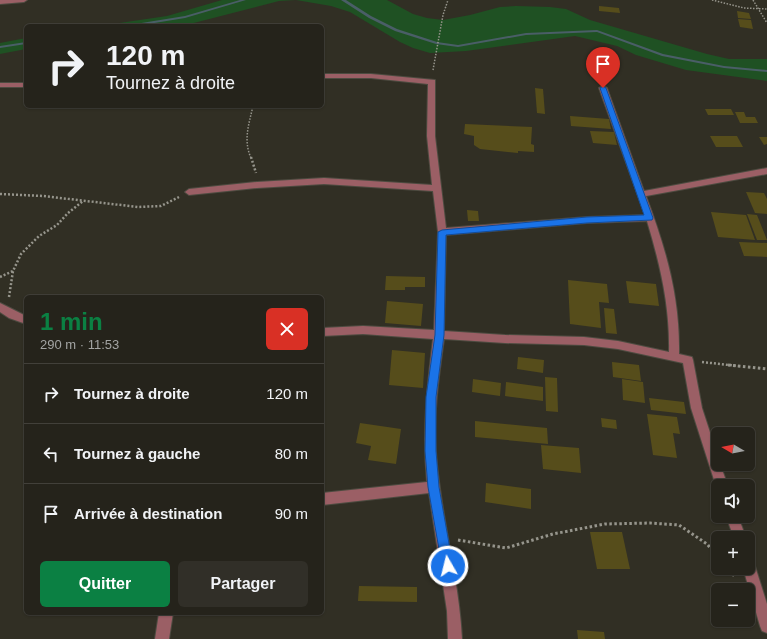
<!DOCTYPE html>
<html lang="fr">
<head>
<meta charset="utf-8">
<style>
  :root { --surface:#25231b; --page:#312f28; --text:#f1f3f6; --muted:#a3a4a3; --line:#42403a; --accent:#0b8043 }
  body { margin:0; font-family:Helvetica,sans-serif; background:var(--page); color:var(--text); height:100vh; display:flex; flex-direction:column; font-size:15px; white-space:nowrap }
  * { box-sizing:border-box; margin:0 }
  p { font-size:13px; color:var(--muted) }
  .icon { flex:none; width:22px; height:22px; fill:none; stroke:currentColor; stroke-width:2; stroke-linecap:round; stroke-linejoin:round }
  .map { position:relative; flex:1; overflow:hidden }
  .sheet { position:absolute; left:24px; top:295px; width:300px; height:320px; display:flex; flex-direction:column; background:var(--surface); border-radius:6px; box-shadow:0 1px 3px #0004,0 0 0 1px var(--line) }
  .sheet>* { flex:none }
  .guide { position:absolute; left:24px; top:24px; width:300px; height:84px; border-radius:6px; box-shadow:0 1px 3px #0004,0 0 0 1px var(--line); background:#25231b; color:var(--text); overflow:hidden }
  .needle { width:26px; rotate:280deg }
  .fabs { position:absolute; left:711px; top:427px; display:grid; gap:8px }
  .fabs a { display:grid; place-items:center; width:44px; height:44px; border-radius:6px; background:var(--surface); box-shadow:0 1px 3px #0004,0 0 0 1px var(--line); font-size:20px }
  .pin { position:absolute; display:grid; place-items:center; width:34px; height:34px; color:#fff; margin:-41px -17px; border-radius:50% 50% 50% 0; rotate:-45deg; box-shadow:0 0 4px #0007 }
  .pin .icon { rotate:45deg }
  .me { position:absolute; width:44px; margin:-22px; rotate:352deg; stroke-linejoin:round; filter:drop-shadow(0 0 3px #0008) }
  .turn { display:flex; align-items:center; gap:14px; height:84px; padding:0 16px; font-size:18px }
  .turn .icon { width:52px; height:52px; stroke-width:2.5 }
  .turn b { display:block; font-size:28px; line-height:34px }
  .round { display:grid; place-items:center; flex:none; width:42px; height:42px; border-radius:6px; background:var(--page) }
  .summary { display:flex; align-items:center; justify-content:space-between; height:68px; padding:0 16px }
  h1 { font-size:24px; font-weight:600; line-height:30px; color:var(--accent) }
  .button { display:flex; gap:8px; margin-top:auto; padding:8px 16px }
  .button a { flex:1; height:46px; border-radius:6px; background:var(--accent); color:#fff; font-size:16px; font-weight:600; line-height:46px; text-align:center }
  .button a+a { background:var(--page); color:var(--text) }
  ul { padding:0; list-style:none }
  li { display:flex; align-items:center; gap:12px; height:60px; padding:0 16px; border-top:1px solid var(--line) }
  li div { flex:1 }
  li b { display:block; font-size:15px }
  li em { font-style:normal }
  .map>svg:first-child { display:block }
  .green { fill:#1f5123 }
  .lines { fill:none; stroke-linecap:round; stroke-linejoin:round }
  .stream { fill:#4a5e67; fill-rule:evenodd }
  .building { fill:#564d1b }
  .minor-casing { stroke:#4d4b40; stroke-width:2 }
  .path-far2 { stroke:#96958c; stroke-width:1.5; stroke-dasharray:1.5 1.5; stroke-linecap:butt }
  .path-far1 { stroke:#96958c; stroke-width:2.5; stroke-dasharray:2 2; stroke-linecap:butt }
  .path { stroke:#96958c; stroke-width:3; stroke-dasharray:2.5 2.5; stroke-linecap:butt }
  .minor { fill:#9b5f65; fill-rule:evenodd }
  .route { fill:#1a73e8; stroke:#114b97 }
</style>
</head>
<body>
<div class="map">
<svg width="767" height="639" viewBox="0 0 767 639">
  <rect width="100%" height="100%" fill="#312f24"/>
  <g class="green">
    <path d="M222,0H387L413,14L427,18L443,20L470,15L500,7L516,6L550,7L566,9L590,20L707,54L729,59H767V81L686,70L636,55L617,46L575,36L466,51L430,53L413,48L400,42L350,12L331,6L296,0L279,1L182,26H99L167,16Z"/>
    <path d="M26,38V49L0,54V43Z"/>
  </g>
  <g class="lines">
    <g class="stream">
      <path d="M240,0H246L185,18L136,26H127L129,25L185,16Z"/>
      <path d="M341,0H346L371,16L397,29L437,42L458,45L526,33L597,30L663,54L724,66L767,70V72L724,68L662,56L597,32L526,35L458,47L436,44L395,31L369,18Z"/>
      <path d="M26,42V44L0,48V46Z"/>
    </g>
  </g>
  <g class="building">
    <path d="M599,6L619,8L620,13L599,11Z"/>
    <path d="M737,11L749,13L751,19L738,18Z"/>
    <path d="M738,19L751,20L753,29L740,27Z"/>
    <path d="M535,88L543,89L545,114L537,113Z"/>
    <path d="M705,109H731L734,115H708Z"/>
    <path d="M735,112H744L746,117H755L758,123H740Z"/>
    <path d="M570,116L609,119L611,129L571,126Z"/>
    <path d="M465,124L532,127L531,144L534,145V152L518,151V153L480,149L474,145V136L464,134Z"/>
    <path d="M590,131L614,132L617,145L593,143Z"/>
    <path d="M710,136H737L743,147H716Z"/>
    <path d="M759,137H767V144L764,145Z"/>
    <path d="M746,192L764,193L767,199V214L755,213Z"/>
    <path d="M467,210L478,211L479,221H468Z"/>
    <path d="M711,212L746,215L755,240L718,237Z"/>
    <path d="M747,214L757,215L767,240H757Z"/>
    <path d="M739,242L767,243V257L744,256Z"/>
    <path d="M386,276L425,277V287H405V290H385Z"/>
    <path d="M568,280L607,284L609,303L599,302L601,328L570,324Z"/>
    <path d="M626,281L656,284L659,306L629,303Z"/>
    <path d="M387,301L423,304L421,326L385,323Z"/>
    <path d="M604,308L614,309L617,334L606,333Z"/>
    <path d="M392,350L425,353L423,388L389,385Z"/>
    <path d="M518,357L544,360L543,373L517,369Z"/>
    <path d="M612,362L639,365L641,381L613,377Z"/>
    <path d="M545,377L557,378L558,412L546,411Z"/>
    <path d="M473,379L501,383L500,396L472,392Z"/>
    <path d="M622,379L643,382L645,403L623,400Z"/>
    <path d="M506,382L543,387V401L505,396Z"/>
    <path d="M649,398L684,402L686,414L651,410Z"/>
    <path d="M647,414L677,417L680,434L673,433L677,458L653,455Z"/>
    <path d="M601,418L616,420L617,429L602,427Z"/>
    <path d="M475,421L547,428L548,444L475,437Z"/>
    <path d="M360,423L401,429L396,464L368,460L371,446L356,443Z"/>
    <path d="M541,445L579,448L581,473L543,469Z"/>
    <path d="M486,483L531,489V509L485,502Z"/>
    <path d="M590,532H622L630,569H597Z"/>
    <path d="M359,586L417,587V602L358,601Z"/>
    <path d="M577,630L604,632L605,639H578Z"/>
  </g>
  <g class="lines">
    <g class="minor-casing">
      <g id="minor">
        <path d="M0,0H27L24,2L0,4Z"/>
        <path d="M322,74H371L435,80V136L446,228L587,217L645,215L604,102L599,88L603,86L607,88L644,191L767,168V174L646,196C666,249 680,297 679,354L692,357L693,360L702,408L718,457V464H720L728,486H718V490L716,486L691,408L683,363L618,349L584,345L505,343L444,339C439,376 433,414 436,452C440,515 459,576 462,639H448L447,611L429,493L322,505V493L427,482C422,431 427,389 433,339L363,334L322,336V328L363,326L434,330L438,232L433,191L324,184L257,188L189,195L185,192L189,189L257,182L324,178L432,185L427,136L428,84L371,78H322ZM647,221C660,264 670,306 669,352L618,341L584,337L505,335L444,331L446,235L587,223Z"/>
        <rect x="0" y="83" width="26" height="4"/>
        <path d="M0,303L26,316V324L9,318L0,312Z"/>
        <path d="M726,516H738L746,538H734Z"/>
        <path d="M748,557L753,558L754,563L767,604V633L762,631L760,626L743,568H748Z"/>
        <path d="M159,613H173L169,639H155Z"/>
      </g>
    </g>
    <g class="path-far2">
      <path d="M712,0L744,8L767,9"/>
      <path d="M753,0L767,23"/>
      <path d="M433,70L443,15L448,0"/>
      <path d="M251,158C243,140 249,124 253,106"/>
    </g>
    <g class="path-far1">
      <path d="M251,157L256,173"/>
      <path d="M0,194L43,196L138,207L161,206L179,197"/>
      <path d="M0,277L13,271"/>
      <path d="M9,297L13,271L21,254L39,236L57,225L68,213L83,201"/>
      <path d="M702,362L738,366"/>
    </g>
    <g class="path">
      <path d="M728,365L767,369"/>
      <path d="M458,540L506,548L553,534L605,524L650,523L679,525L707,544L718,557"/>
      <path d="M727,568L734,576"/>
    </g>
    <use href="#minor" class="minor"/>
  </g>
  <path class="route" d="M603,86L606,88L653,218L652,220L587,223L446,235L444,335L436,397V451L439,487L453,566L452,571L448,572L443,571L442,566L428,487L425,451L426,397L435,335L438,232L442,230L587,217L644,215L600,88Z"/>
</svg>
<div class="fabs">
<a><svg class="needle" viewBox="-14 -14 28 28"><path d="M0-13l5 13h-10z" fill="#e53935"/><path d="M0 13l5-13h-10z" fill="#a3a4a3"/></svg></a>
<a><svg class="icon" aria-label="sound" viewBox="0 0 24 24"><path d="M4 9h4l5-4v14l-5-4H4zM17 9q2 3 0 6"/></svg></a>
<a>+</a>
<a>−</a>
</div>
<div class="pin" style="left:603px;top:88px;background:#d93025"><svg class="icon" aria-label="arrive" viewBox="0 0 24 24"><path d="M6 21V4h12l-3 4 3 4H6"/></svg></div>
<svg class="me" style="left:448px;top:566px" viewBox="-20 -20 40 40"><circle r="17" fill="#1a73e8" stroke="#fff" stroke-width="3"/><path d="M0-11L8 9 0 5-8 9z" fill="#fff"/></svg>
<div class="guide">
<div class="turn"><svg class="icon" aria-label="right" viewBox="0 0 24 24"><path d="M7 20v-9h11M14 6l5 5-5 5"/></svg><div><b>120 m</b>Tournez à droite</div></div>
</div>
<section class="sheet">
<div class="summary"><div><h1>1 min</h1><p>290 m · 11:53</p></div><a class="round" style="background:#d93025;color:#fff"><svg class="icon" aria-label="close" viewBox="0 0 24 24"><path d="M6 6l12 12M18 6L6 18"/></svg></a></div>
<ul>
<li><svg class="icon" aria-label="right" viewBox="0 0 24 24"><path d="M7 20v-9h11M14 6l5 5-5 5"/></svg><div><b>Tournez à droite</b></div><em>120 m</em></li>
<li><svg class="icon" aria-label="left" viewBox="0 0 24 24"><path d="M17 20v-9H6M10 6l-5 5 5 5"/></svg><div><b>Tournez à gauche</b></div><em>80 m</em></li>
<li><svg class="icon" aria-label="arrive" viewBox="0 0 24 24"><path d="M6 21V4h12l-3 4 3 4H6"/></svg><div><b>Arrivée à destination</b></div><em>90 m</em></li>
</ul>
<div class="button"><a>Quitter</a><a>Partager</a></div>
</section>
</div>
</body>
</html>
